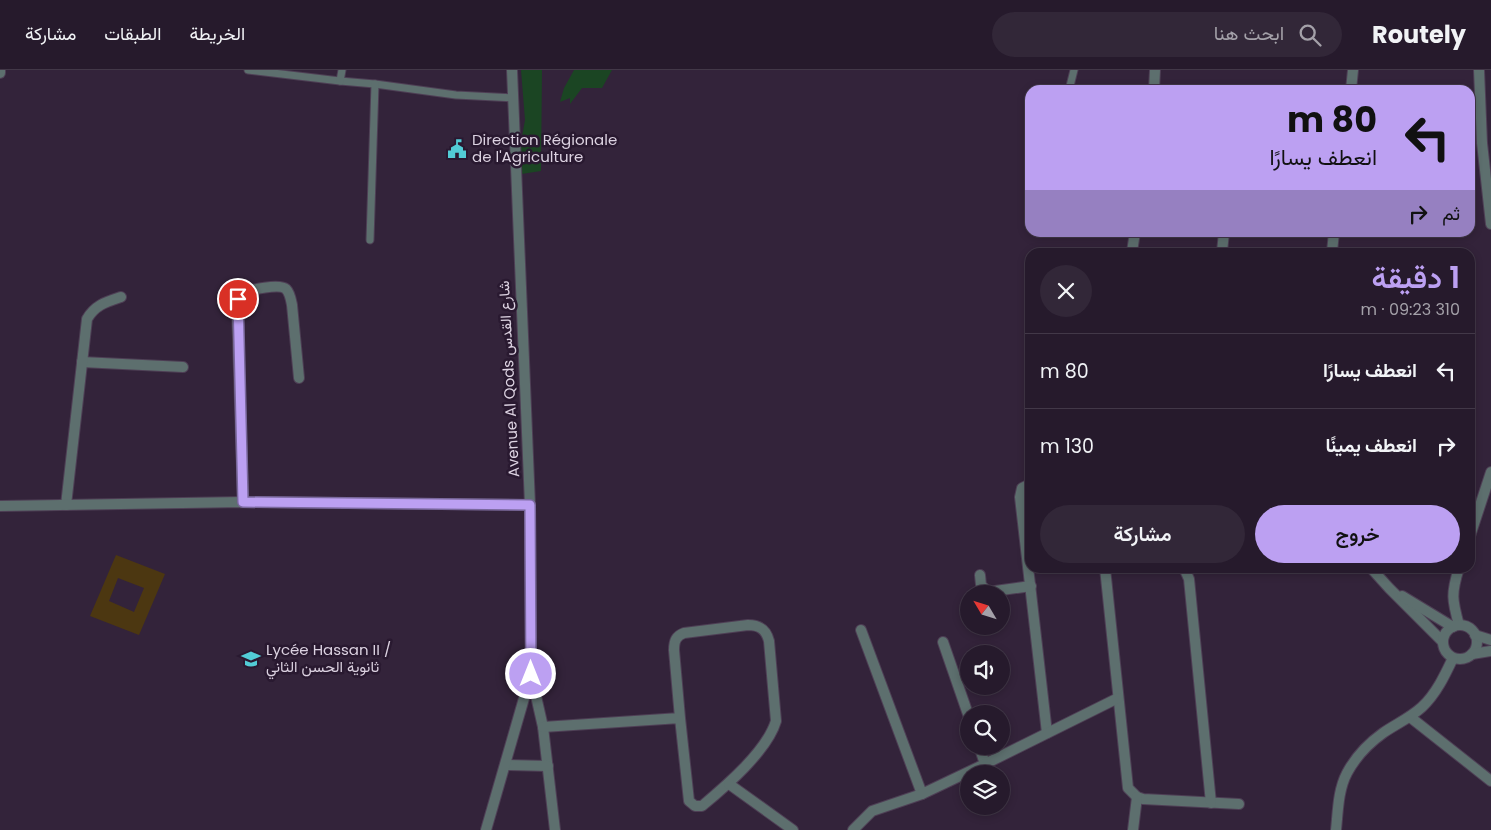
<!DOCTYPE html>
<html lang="ar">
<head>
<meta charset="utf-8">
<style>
  :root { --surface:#261a2c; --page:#322738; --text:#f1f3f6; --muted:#a4a1a9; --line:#423848; --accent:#bca0f2 }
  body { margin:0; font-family:Poppins,Vazirmatn,sans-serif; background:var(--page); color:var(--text); direction:rtl; height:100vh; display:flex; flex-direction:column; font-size:19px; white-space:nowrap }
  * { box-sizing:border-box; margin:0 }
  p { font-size:16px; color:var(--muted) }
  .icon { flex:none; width:28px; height:28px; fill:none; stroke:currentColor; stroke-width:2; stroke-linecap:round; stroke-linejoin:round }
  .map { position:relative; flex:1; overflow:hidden; direction:ltr }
  .drawer { position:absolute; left:1025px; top:178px; width:450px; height:325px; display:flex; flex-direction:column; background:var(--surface); border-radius:15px; box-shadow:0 2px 8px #0003,0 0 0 1px var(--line); direction:rtl }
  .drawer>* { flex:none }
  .hud { position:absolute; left:1025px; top:15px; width:450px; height:152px; border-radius:15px; box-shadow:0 2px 8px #0003,0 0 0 1px var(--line); direction:rtl; background:#bca0f2; color:#111; overflow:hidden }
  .needle { width:32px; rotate:308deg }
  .controls { position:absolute; left:960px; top:515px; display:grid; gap:10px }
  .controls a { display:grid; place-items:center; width:50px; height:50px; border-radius:50%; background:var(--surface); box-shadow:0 2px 8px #0003,0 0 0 1px var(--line); font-size:25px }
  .pin { position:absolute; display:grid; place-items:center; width:42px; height:42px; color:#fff; margin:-21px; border:2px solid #fff; border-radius:50%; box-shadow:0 1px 5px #0007 }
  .me { position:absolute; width:55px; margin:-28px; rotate:0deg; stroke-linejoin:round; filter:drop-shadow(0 0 4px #0008) }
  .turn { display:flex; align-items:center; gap:18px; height:105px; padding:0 15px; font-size:22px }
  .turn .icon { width:65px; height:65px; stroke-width:2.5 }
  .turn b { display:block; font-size:35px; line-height:42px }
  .then { display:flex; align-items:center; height:48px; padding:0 15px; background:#0003; gap:10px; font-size:19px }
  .round { display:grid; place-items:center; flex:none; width:52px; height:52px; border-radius:26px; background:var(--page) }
  .summary { display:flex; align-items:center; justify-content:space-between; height:85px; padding:0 15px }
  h1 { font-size:30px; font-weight:600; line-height:38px; color:var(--accent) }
  .cta { display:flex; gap:10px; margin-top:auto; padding:10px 15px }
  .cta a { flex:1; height:58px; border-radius:30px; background:var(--accent); color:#111; font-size:20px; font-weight:600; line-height:58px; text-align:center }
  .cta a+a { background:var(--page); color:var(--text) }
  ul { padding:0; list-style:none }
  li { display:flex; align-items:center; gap:15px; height:75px; padding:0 15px; border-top:1px solid var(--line) }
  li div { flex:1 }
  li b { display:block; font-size:19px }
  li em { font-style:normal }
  header { display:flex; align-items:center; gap:30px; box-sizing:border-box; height:70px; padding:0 25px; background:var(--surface); border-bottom:1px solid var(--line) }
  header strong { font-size:24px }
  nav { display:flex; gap:28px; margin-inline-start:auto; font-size:18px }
  .search { width:350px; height:45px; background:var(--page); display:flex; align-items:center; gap:12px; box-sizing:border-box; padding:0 18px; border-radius:28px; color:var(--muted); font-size:19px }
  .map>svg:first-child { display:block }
  .green { fill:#1b4523 }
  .building { fill:#4c3711; fill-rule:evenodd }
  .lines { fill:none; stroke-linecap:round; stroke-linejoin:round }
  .service-casing { stroke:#4e3f55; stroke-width:9 }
  .minor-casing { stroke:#4e3f55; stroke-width:12 }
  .tertiary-casing { stroke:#4e3f55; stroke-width:12 }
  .service { stroke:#5d6f6e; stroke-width:7 }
  .minor { stroke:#5d6f6e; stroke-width:10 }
  .tertiary { stroke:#5d6f6e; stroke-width:10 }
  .route-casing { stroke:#7a689d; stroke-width:12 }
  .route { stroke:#bca0f2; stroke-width:9 }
  .labels { text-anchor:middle; stroke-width:5; stroke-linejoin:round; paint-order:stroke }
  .poi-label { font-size:15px; fill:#dcd2e1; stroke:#291930; text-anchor:start }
  .street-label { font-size:15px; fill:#dcd2e1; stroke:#291930 }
</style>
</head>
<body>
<header>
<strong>Routely</strong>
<div class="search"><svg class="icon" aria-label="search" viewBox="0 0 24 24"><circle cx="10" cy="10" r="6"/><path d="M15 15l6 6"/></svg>ابحث هنا</div>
<nav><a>الخريطة</a><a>الطبقات</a><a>مشاركة</a></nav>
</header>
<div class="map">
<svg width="1491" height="760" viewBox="0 0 1491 760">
  <rect width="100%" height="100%" fill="#33233a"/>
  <g class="green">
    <path d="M521,0H542L541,101L515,105L525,50Z"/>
    <path d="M574,0H612L602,18H582L570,34V28L560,32L564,18Z"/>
  </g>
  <path class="building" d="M116,485L165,504L139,565L90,546ZM118,508L144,518L134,542L109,531Z"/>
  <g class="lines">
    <g class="service-casing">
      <g id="service">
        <path d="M248,0L340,11L375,14L456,25L513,28"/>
        <path d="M340,11L342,0"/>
        <path d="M1069,20L1074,0"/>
        <path d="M370,170L375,14"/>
      </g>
    </g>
    <g class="minor-casing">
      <g id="minor">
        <path d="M1479,0L1482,73L1491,154"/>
        <path d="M0,3V0"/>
        <path d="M1154,20L1155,0"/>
        <path d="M1351,20L1353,0"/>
        <path d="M1132,182L1135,162"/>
        <path d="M1222,182L1224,162"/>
        <path d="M1332,182L1334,162"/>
        <path d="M82,292L183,297"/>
        <path d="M1030,414L1022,418L1020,427L1047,663"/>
        <path d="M243,432L237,236V229L242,223C251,220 279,213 286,219C290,223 291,230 292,235L299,308"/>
        <path d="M66,435L87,249C95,235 106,232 121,227"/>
        <path d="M0,436L243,432L530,435"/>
        <path d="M1470,466L1491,402"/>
        <path d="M1105,498L1128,718L1137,727L1143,729L1239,734"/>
        <path d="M1184,498L1189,509L1211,733"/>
        <path d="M1371,498L1389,518L1443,572"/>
        <path d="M1459,498C1451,523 1452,530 1459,555"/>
        <path d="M980,505L981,515L988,522L1031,516"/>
        <path d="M1402,526L1453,557"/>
        <circle cx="1460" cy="572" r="17"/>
        <path d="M861,560L922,724"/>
        <path d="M1475,565L1491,570"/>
        <path d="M943,572L969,647"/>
        <path d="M1472,584L1491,581"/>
        <path d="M531,604L543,657L555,760"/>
        <path d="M1410,647L1491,711"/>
        <path d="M543,657L680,648L689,731L695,736H702C726,716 767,681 776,651L769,571C766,559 759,555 748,555L684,563C676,566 674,571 674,580L680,648"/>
        <path d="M979,676L985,694"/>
        <path d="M506,695L548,696"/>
        <path d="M729,714L793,760"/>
        <path d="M853,760L872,741L922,724L985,694L1118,628"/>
        <path d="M1133,760L1137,727"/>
        <path d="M1336,760C1338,741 1338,720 1347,703C1355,688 1369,673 1383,663C1396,654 1410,648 1422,637C1436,624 1445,605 1453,588"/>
      </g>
    </g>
    <g class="tertiary-casing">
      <path id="tertiary" d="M486,760L531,604L530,435L512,0"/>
    </g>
    <use href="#service" class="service"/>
    <use href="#minor" class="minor"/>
    <use href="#tertiary" class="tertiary"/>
  </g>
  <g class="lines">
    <g class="route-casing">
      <path id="route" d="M238,229L243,432L530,435L531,604"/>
    </g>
    <use href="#route" class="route"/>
  </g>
  <defs>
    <g id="civic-bare" transform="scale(1.5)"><path d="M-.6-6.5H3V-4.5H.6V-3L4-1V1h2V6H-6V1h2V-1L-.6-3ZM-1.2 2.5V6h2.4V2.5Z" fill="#52ccd6" stroke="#291930" stroke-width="2.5" paint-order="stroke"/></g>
    <g id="school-bare" transform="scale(1.5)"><path d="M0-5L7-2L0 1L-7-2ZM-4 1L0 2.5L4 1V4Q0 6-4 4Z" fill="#52ccd6" stroke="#291930" stroke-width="2.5" paint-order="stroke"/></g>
  </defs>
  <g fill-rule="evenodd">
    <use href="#civic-bare" x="457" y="79"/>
    <use href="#school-bare" x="251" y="589"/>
  </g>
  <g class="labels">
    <g class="poi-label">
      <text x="472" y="75">Direction Régionale<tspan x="472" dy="17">de l'Agriculture</tspan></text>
      <text x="266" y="585">Lycée Hassan II /<tspan x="266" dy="17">ثانوية الحسن الثاني</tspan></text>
    </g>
    <g class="street-label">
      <text transform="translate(509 309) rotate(-93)" y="5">Avenue Al Qods شارع القدس</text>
    </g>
  </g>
</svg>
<div class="controls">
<a><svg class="needle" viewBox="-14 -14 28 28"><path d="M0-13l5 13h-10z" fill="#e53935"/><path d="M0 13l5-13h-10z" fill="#a4a1a9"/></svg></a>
<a><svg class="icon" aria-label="sound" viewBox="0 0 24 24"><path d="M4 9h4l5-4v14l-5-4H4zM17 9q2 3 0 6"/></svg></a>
<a><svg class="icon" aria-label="search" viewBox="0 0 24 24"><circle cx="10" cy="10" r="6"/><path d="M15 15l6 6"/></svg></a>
<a><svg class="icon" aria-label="layers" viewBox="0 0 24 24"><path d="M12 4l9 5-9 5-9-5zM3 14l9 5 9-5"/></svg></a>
</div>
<div class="pin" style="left:238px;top:229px;background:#d93025"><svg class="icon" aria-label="arrive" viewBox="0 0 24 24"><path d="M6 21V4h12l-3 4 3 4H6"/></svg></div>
<svg class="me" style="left:531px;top:604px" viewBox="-20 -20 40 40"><circle r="17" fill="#bca0f2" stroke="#fff" stroke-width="3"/><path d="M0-11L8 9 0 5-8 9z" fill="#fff"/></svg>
<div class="hud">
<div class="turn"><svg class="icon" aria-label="left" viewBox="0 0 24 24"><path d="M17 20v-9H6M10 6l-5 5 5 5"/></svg><div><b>80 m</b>انعطف يسارًا</div></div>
<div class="then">ثم<svg class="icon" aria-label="right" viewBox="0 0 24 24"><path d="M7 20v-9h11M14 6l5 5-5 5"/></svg></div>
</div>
<section class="drawer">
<div class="summary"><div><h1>1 دقيقة</h1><p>310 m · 09:23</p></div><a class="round"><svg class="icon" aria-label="close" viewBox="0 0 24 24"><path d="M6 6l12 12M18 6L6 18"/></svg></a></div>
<ul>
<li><svg class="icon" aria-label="left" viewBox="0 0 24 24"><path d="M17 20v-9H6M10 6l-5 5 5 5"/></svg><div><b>انعطف يسارًا</b></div><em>80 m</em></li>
<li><svg class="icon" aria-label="right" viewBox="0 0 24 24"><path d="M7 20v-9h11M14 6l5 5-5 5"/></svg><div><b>انعطف يمينًا</b></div><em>130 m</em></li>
</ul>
<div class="cta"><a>خروج</a><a>مشاركة</a></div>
</section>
</div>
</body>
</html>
